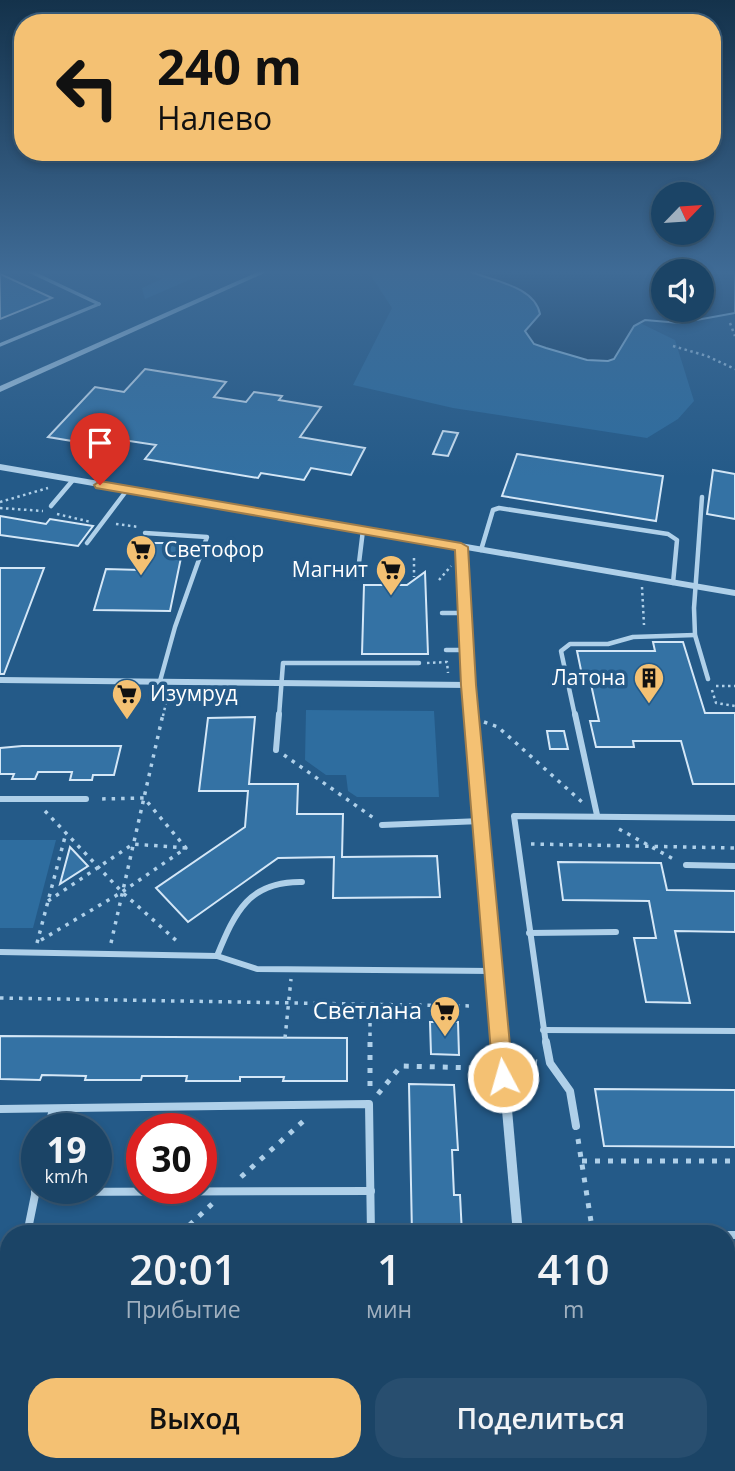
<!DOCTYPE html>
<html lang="ru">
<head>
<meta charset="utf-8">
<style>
  :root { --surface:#1b4466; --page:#284e6f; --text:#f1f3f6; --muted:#a0b0bf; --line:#395c7a; --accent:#f4c173 }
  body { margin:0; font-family:"Open Sans",sans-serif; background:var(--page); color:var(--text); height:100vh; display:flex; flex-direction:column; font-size:26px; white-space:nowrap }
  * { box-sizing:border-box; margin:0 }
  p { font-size:23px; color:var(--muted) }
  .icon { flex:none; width:38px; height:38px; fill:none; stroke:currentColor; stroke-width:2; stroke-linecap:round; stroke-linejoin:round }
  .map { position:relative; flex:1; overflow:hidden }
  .drawer { position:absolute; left:0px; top:1225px; width:735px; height:247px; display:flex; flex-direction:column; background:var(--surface); border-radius:28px 28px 0 0; box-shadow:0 4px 10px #0003,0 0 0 2px var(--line) }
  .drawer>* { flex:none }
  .top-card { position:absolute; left:14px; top:14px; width:707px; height:147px; border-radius:28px; box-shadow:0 4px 10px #0003,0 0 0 2px var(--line); background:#f4c173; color:#111; overflow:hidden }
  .needle { width:46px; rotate:65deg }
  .fabs { position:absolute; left:651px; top:182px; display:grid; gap:14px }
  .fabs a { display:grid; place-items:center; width:63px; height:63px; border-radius:50%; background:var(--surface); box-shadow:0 4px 10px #0003,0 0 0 2px var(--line); font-size:35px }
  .speed { position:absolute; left:21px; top:1113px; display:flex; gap:14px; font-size:35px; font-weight:700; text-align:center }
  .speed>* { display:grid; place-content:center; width:91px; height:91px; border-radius:50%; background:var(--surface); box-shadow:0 4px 10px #0003,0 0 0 2px var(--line); line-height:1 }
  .speed small { font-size:18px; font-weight:400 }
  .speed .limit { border:10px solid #d22; background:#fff; color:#111 }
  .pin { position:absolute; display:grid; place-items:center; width:60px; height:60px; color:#fff; margin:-72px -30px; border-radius:50% 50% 50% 0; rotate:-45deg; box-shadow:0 0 7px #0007 }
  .pin .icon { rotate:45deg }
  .me { position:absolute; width:77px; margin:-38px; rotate:354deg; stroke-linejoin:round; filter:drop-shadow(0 0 5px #0008) }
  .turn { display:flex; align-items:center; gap:24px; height:147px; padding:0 28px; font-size:32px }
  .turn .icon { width:91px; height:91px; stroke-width:2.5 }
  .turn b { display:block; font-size:49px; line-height:60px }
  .eta { display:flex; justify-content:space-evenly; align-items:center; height:119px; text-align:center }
  .eta b { font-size:42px; font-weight:600; line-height:49px }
  .button { display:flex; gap:14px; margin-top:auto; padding:14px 28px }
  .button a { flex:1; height:80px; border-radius:28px; background:var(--accent); color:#111; font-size:28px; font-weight:600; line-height:80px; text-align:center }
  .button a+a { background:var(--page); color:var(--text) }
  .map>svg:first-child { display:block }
  .green { fill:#2e6d9f }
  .water { fill:#194368; stroke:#a4ccea; stroke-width:2; fill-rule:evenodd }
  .building { fill:#3472a4; stroke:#d4e7f7; stroke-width:2 }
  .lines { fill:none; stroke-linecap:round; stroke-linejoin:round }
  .path-far2 { stroke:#afd0e9; stroke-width:2.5; stroke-dasharray:2.5 3.5; stroke-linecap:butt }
  .path-far1 { stroke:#afd0e9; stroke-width:3.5; stroke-dasharray:3.5 6; stroke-linecap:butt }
  .path { stroke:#afd0e9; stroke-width:5; stroke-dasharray:5 8; stroke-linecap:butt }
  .service-far3 { stroke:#afd0e9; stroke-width:3.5 }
  .service-far2 { stroke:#afd0e9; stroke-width:4.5 }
  .service-far1 { stroke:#afd0e9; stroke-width:6 }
  .service { stroke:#afd0e9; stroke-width:8 }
  .minor-far2 { stroke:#afd0e9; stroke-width:6 }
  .minor-far1 { stroke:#afd0e9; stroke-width:8 }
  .minor { stroke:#afd0e9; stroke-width:10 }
  .tertiary { fill:#afd0e9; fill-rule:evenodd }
  .route { fill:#f4c173; stroke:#9f7d4b; stroke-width:2 }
  .labels { text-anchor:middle; stroke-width:7; stroke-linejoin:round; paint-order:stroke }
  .poi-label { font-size:21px; fill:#fff; stroke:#245a88; text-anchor:start }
  .near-poi-label { font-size:24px; fill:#fff; stroke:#245a88; text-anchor:end }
</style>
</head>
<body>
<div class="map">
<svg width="735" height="1471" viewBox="0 0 735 1471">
  <rect width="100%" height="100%" fill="#245a88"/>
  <g class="green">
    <path d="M142,271H210L145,299L142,288L162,279Z"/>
    <path d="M368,271H469L522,291L538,307L540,314L528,325L534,344L587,360L614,359L634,326L640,323L675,340L694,401L678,419L647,438L453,408L353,385L392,308Z"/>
    <path d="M306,710L434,711L439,797H357L348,791L346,775H326L305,760Z"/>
    <path d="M0,840H56L33,928H0Z"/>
    <path d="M113,1463H253L252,1471H112Z"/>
  </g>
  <path class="water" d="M469,271H735V313L680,323L645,320L634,326L614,359L608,361L587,360L546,348L534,344L525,331L540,314C534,285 491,281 469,271ZM663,271H702V310H663Z"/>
  <g class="building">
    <path d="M0,274L52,298L0,319Z"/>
    <path d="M145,369L226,382L214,397L246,402L254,392L282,396L279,400L321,407L300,437L365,448L351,475L311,468L304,480L261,473L258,478L145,459L156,445L123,440L110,455L78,449L84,443L48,437L95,387L124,392Z"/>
    <path d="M443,431L458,433L448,456L433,454Z"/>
    <path d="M517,454L663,476L656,521L502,496Z"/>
    <path d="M713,470L735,474V519L707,514Z"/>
    <path d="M0,516L46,524L50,519L93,526L78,546L0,535Z"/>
    <path d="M143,543H184L170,611L94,610L106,569L140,570Z"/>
    <path d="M0,568H44L4,674H0Z"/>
    <path d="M425,572L428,654H362L364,585H407Z"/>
    <path d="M653,642H683L705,713H735V784H693L681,741H633L634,747H596L590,721H599L589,675H582L577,651H655Z"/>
    <path d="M255,717L249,784H298L297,814H343L342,857L437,856L440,897L333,898L334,857L278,858L188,922L156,888L245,827L248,791H199L208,718Z"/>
    <path d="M547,731H564L568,749H550Z"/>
    <path d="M22,746H121L114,775H93L92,780H70L72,772H38L35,779H12L14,774H0V748Z"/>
    <path d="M70,847L88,866L60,884Z"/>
    <path d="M558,862L661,863L667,890L735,891V932L675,931L690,1003L646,1002L634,938H656L649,901L563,900Z"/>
    <path d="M430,1022H458L459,1055L431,1054Z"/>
    <path d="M0,1036L347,1038V1081H283L284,1077H240V1081H186L187,1076H142L141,1080H85L86,1076L42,1075L40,1080L0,1079Z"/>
    <path d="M409,1084L454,1085L458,1150H452L454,1195H460L462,1234H412Z"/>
    <path d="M595,1089L735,1090V1147L604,1146Z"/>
  </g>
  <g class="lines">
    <g class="path-far2">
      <path d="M730,323L735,336"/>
      <path d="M673,346L707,356L735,369"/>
      <path d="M0,502L48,488"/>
      <path d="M0,508L43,511"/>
      <path d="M57,514L91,522"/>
      <path d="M116,524L139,527"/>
      <path d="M414,558V577"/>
      <path d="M439,580L451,566"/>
      <path d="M642,587L644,625"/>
      <path d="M427,663L447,662L448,673"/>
      <path d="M716,686H735"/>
      <path d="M712,690L716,703L735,706"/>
      <path d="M163,716L168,694"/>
    </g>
    <g class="path-far1">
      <path d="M484,722L498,727L582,802"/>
      <path d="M284,755L375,819"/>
      <path d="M45,811L122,892L179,943"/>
      <path d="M619,829L677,861"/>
      <path d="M531,844L735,848"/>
      <path d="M48,901L133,844L186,848"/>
      <path d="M41,940L122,892L186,848L144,798L98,799"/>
      <path d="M37,943L66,833"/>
      <path d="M111,943L163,714"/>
      <path d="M0,998L474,1006"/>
      <path d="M370,1004V1044"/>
      <path d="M285,1038L291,979"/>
    </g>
    <g class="path">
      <path d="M370,1042V1091"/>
      <path d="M520,1083H523V1060L537,1062"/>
      <path d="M378,1094L401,1066L479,1068L488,1071"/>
      <path d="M578,1139L593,1234"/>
      <path d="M582,1161H735"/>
      <path d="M241,1177L308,1117"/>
      <path d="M180,1234L212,1204"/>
      <path d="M27,1463V1471"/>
      <path d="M624,1463L625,1471"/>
      <path d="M0,1471L26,1470"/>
    </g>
    <g class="service-far3">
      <path d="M29,271L99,304"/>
      <path d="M0,345L99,304"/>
    </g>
    <g class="service-far2">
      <path d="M702,497L694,608L695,635L708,679"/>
      <path d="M51,506L73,480"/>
      <path d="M145,533L207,537L175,627L160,681"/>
      <path d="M87,543L127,490"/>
      <path d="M481,550L493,510L499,508L668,534L677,540L673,583"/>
      <path d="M358,571L363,530"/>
      <path d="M442,613H465"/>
      <path d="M446,650H467"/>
      <path d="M279,716L283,663H419"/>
      <path d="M575,716L561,651L570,644H608L633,637L695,635"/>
    </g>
    <g class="service-far1">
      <path d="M575,714L597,815"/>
      <path d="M276,750L279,714"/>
      <path d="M0,799H86"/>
      <path d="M382,825L481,821"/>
      <path d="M686,865L735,866"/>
      <path d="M529,933L616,932"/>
      <path d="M0,952L217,956L257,969L493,971"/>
      <path d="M217,956C235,912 249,881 302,882"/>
      <path d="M543,1030L735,1031"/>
      <path d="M546,1044L514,816L735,818"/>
    </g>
    <g class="service">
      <path d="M546,1042L550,1063L570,1091L576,1126"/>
      <path d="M0,1109L369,1104L371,1234"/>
      <path d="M48,1129L53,1109"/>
      <path d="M35,1192L371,1191"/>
      <path d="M27,1234L37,1185"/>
      <path d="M726,1235H735"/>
      <path d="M0,1362L9,1320"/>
      <path d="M375,1463V1471"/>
    </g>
    <g class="minor-far2">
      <path d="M461,547L471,716"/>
      <path d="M0,680L468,685"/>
    </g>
    <path class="minor-far1" d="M471,714L501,1044"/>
    <g class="minor">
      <path d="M501,1042L518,1234"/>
      <path d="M539,1463L540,1471"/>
    </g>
    <g class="tertiary">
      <path d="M260,271H269L0,392V386Z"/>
      <path d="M0,464L735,590V596L0,470Z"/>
    </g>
  </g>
  <linearGradient id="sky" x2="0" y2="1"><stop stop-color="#14324b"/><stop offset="0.57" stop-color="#3f6b96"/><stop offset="1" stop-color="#3f6b96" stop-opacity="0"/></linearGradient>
  <rect width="735" height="477" fill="url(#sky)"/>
  <path class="route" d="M100,481L461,543L468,547L476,685L513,1077L510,1084L503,1087L496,1084L493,1077L461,685L455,550L96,488L94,485Z"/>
  <defs>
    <g id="supermarket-pin" transform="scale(1.575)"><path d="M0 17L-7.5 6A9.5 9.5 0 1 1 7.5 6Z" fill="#f4c173" stroke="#245a88"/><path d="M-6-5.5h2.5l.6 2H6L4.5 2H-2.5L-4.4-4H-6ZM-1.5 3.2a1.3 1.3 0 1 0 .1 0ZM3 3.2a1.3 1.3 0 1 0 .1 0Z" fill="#111"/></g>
    <g id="building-pin" transform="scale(1.575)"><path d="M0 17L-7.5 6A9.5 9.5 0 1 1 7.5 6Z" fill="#f4c173" stroke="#245a88"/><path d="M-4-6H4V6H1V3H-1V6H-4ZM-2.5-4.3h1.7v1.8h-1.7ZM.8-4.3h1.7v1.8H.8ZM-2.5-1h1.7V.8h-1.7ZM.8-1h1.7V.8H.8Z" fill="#111"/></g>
  </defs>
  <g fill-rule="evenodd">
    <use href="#supermarket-pin" x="141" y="550"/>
    <use href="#supermarket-pin" x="391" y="570"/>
    <use href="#building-pin" x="649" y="678"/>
    <use href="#supermarket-pin" x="127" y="694"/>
    <use href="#supermarket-pin" x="445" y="1011"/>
  </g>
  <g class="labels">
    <g class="poi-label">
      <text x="164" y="557">Светофор</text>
      <text x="368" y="577" text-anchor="end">Магнит</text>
      <text x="626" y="685" text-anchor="end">Латона</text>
      <text x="150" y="701">Изумруд</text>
    </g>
    <g class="near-poi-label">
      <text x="422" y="1019">Светлана</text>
    </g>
  </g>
</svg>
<div class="fabs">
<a><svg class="needle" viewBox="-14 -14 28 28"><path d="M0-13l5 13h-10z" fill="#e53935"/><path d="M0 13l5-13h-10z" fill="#a0b0bf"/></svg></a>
<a><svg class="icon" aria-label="sound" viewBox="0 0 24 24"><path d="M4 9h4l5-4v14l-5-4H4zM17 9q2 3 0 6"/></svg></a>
</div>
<div class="speed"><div>19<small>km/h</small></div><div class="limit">30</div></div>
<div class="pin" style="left:100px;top:485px;background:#d93025"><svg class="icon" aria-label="arrive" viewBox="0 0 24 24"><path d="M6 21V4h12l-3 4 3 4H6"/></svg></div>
<svg class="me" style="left:503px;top:1077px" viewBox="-20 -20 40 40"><circle r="17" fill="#f4c173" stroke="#fff" stroke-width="3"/><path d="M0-11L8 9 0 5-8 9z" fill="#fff"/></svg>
<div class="top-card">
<div class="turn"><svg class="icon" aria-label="left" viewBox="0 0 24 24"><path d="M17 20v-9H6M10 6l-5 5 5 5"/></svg><div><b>240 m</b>Налево</div></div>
</div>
<section class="drawer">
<div class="eta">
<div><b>20:01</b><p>Прибытие</p></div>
<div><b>1</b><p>мин</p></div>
<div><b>410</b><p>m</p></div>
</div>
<div class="button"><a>Выход</a><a>Поделиться</a></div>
</section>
</div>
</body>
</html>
